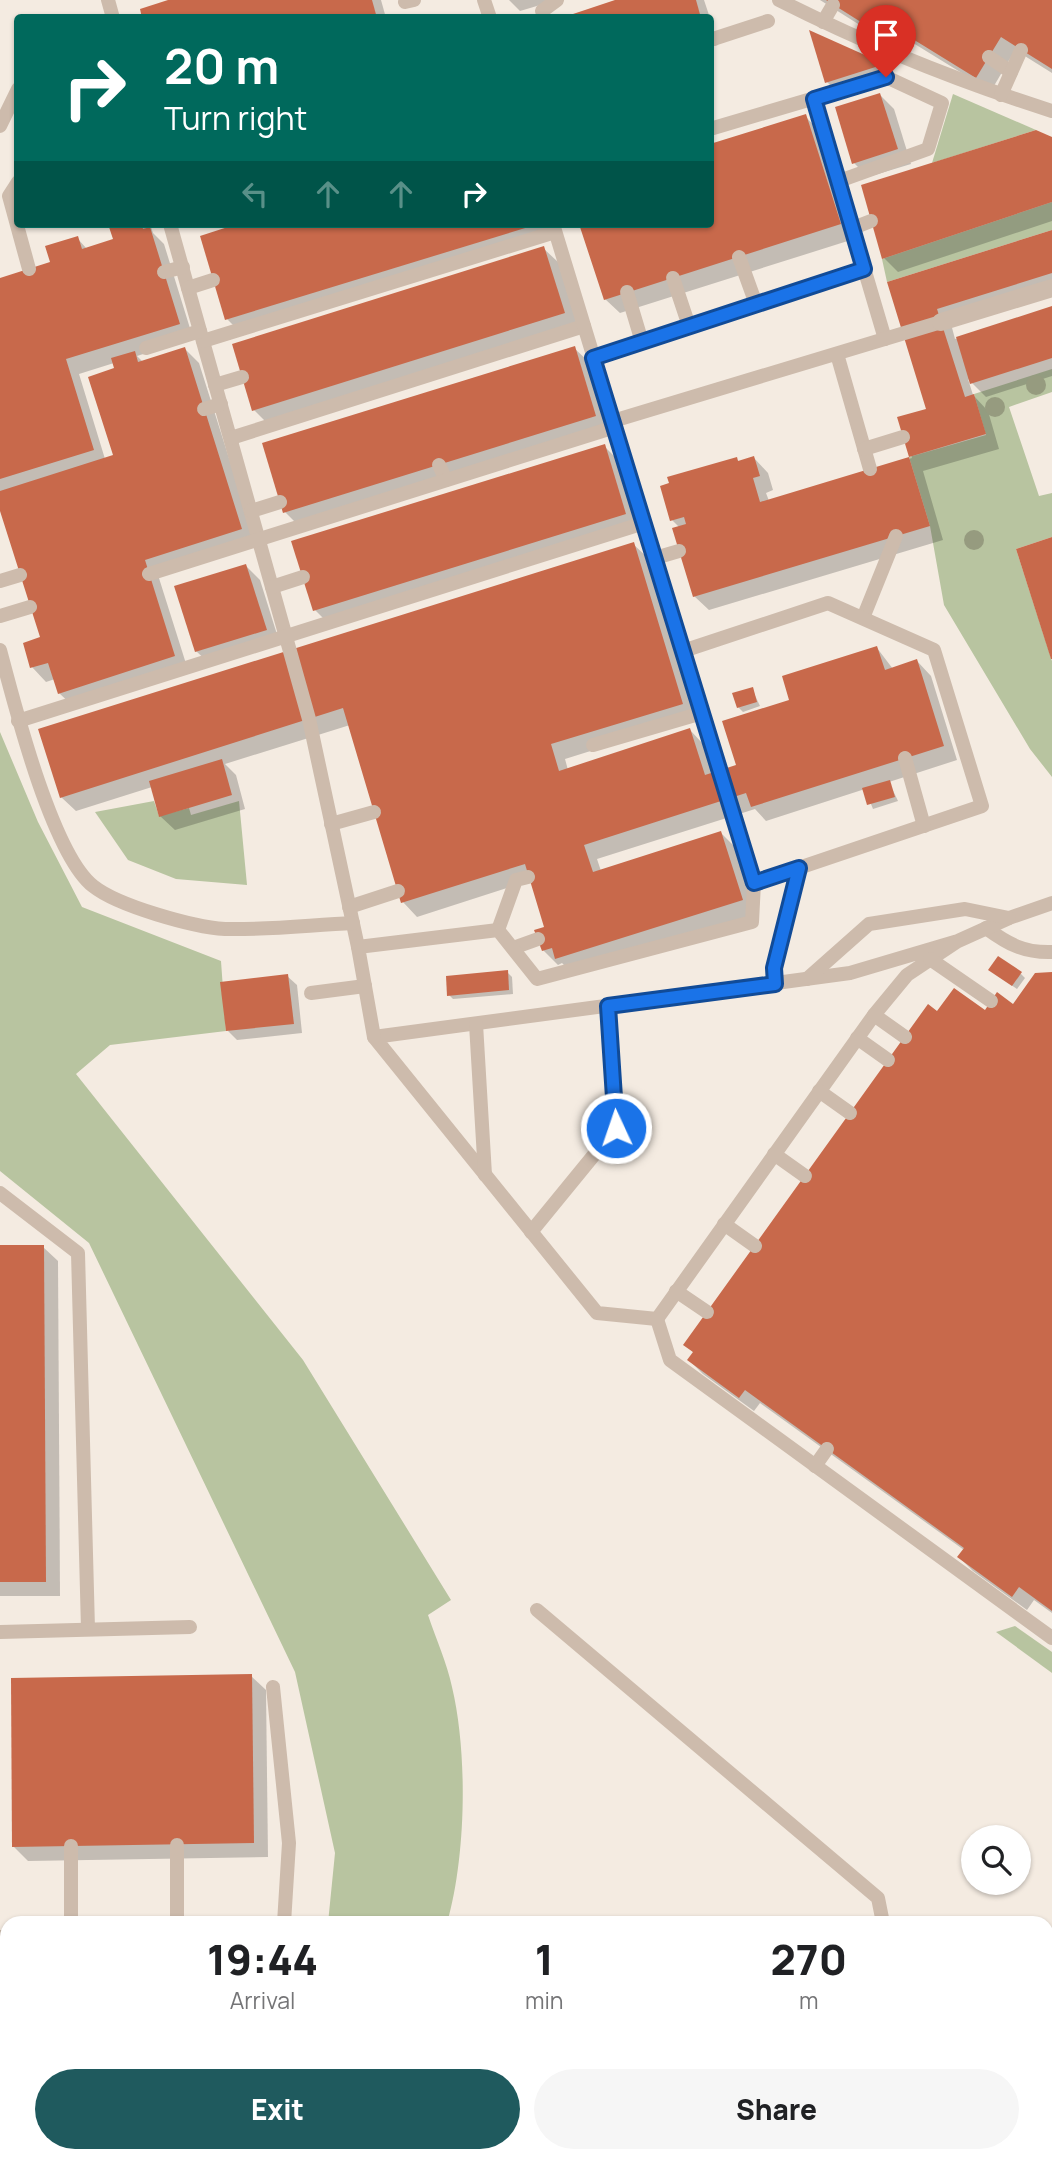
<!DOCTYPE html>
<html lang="en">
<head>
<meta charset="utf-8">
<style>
  :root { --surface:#fff; --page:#f6f6f6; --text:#202124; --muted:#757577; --accent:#1f5a5e }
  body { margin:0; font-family:Manrope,sans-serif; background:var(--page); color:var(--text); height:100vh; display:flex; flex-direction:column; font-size:26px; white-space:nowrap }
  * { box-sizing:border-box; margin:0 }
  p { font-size:23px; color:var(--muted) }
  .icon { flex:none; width:38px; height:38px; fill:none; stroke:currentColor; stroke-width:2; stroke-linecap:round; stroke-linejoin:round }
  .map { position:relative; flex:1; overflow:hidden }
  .sheet { position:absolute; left:0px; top:1916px; width:1054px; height:247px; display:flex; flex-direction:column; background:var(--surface); border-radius:21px 21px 0 0; box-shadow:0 2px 5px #0004 }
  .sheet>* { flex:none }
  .top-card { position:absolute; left:14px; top:14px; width:700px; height:214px; border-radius:7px; box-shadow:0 2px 5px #0004; background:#00695c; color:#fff; overflow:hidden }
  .controls { position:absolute; left:961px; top:1825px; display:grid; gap:14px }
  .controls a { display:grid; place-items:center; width:70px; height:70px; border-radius:50%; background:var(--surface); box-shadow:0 2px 5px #0004; font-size:35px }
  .pin { position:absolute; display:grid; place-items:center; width:60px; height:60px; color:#fff; margin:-72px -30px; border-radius:50% 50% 50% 0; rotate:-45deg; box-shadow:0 0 7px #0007 }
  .pin .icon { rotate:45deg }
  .me { position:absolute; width:77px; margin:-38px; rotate:357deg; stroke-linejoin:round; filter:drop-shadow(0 0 5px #0008) }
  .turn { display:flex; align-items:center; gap:24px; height:147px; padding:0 35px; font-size:32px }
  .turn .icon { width:91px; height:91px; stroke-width:2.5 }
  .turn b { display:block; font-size:49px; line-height:60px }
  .lanes { display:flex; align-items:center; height:66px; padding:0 35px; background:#0003; justify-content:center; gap:35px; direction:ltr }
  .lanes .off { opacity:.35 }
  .eta { display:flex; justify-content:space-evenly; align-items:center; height:119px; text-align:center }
  .eta b { font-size:42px; font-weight:800; line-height:49px }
  .button { display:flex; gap:14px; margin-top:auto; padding:14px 35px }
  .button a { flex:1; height:80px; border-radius:42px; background:var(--accent); color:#fff; font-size:28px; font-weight:800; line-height:80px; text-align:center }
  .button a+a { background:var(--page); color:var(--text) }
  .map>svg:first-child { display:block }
  .green { fill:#b8c4a0 }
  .shadow { fill:#0003; fill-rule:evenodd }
  .building { fill:#c8694b }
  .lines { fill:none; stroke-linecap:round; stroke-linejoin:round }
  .service { stroke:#cdbbac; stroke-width:14 }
  .minor { stroke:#cdbbac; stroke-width:18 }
  .tree { fill:#969b7f }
  .route-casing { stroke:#114b97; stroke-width:18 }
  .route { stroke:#1a73e8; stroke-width:12 }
</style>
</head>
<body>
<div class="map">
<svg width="1052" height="2162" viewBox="0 0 1052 2162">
  <rect width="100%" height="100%" fill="#f4ebe1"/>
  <g class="green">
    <path d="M953,94L1036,130L932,163Z"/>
    <path d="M1052,202V230L887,282L882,259Z"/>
    <path d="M1052,369V392L1009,407L1039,496L1052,493V537L1016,549L1052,661V777L1030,749L944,605L930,526L909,457L986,435L974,394Z"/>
    <path d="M0,732L38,822L82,907L221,961L226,1031L110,1045L76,1074L303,1360L451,1600L428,1615C436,1639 447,1663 452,1687C468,1754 466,1857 447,1923H328L335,1853L295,1672L89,1243L0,1171Z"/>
    <path d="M154,801L159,816L189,808L191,815L239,801L247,885L176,879L128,860L95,812Z"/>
    <path d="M1015,1626L1052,1652V1673L996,1632Z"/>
    <path d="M260,2156H384L383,2162H257Z"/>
  </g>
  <g class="shadow">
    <path d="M174,0H381L386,18H144Z"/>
    <path d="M509,0H557L520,11Z"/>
    <path d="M621,0H704L710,18H565Z"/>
    <path d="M820,0H1052V73L1015,50L991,91L905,38L898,49Z"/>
    <path d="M710,19L718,45L710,47Z"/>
    <path d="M811,33L884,65L897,78L841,96L827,82Z"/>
    <path d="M880,95L894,109L911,164L868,177L854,163Z"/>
    <path d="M805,116L819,131L854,239L620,313L605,299L581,224H710Z"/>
    <path d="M1052,139V221L898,272L884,258Z"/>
    <path d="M110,224H150L153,233L164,244L193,338L137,356L143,362L185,349L199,363L256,544L158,575L188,670L74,707L59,693L55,679L46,682L32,667L42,638L0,505V280L52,263L77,238L87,249L115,240ZM114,363L115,456L105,459L79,374Z"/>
    <path d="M243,224H547L551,238L241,333L227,319Z"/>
    <path d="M1052,231V292L951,324L955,339L1052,308V376L986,397L968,379L973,395L988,411L999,449L923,471L943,540L709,610L694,596L680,528L672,520L736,459L740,462L754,458L768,473L773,490L766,493L769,501L912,458L899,418L928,410L889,283Z"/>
    <path d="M543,248L558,262L578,327L268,424L254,410Z"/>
    <path d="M574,348L589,362L609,430L299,526L285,512Z"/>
    <path d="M604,446L618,460L639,529L329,624L315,610Z"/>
    <path d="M633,544L648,558L696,718L565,759L568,770L690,730L704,745L713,774L738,766L792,701L877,648L893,669L917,661L931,676L957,760L889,782L898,801L873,809L865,789L766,821L755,809L597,859L601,871L721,833L735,847L756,914L571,972L562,963L558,965L543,950L546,928L532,880L417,917L403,902L350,725L225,764L236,775L245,809L175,830L160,816L152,787L76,811L61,797Z"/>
    <path d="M246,566L260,580L280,644L211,665L196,651Z"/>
    <path d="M752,689L760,706L743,712L738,707Z"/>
    <path d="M507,972L512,977L513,994L453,999L449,995Z"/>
    <path d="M995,974H1021L1025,978L1017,989Z"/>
    <path d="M1052,974V1613L1034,1600L1027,1610L973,1571L959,1557L964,1550L760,1403L754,1411L703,1374L689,1360L694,1353L686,1345L938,1013H985L1014,1006Z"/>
    <path d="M287,976L297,985L302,1033L237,1040L228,1031Z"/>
    <path d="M0,1247H43L58,1261L60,1596H0Z"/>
    <path d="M251,1676L266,1690L268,1857L28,1861L14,1847Z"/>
    <path d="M0,2005H7V2156H174V2162H0Z"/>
  </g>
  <g class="building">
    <path d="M168,0H372L377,18H142L140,9Z"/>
    <path d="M615,0H696L701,18H561Z"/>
    <path d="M826,0H1052V69L1001,37L976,78L890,25L883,36Z"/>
    <path d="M809,30L885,64L825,83Z"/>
    <path d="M880,93L898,149L852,164L835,107Z"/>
    <path d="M806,114L841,224L604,300L579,224H710V144Z"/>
    <path d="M1036,130L1052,137V202L882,259L861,185Z"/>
    <path d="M108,224H142L143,229L150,227L180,324L66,359L94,450L0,479V278L50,262L45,246L78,236L82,249L113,239Z"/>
    <path d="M237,224H535V225L225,320L200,236Z"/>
    <path d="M1052,230V273L937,309L965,397L974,394L986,434L909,457L930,526L693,597L672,528L686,524L684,517L670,521L660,486L669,483L667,477L737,457L738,461L754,456L760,476L753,478L760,502L909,457L897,417L926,409L887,282Z"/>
    <path d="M544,246L565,313L252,411L232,344Z"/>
    <path d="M1052,306V358L970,384L956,337Z"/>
    <path d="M575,346L596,416L283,513L262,443Z"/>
    <path d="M185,347L242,529L145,560L175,656L58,694L48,663L30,668L23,643L40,637L0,511V491L113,455L88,377L114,368L111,358L135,351L138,362Z"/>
    <path d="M605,444L626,514L313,611L291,541Z"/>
    <path d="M1052,537V659H1051L1016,549Z"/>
    <path d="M634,542L683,704L551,744L559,771L690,728L705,775L736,765L722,721L789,700L782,676L877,646L885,670L917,659L944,746L751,807L746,793L584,845L593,872L721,831L743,900L555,959L552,948L542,951L534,930L544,927L525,864L401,903L343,708L60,798L38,729Z"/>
    <path d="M246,564L267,630L195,652L174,586Z"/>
    <path d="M753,687L757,702L737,708L732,693Z"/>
    <path d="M222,759L232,795L159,817L149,781Z"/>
    <path d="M890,780L895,797L867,805L862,788Z"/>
    <path d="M998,956L1022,972L1012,986L988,970Z"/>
    <path d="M508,970L509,990L447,996L446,976Z"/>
    <path d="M1052,972V1611L1019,1587L1012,1597L957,1557L964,1548L745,1390L739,1398L687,1360L693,1352L683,1345L928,1004L937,1011L954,988L985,1010L997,992L1013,1004L1035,973Z"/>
    <path d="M288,974L294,1024L226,1031L220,982Z"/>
    <path d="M0,1245H44L46,1582H0Z"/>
    <path d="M252,1674L254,1843L12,1847L11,1678Z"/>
    <path d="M0,2003H7V2156H161V2162H0Z"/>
    <path d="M532,2156H813L814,2162H507Z"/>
  </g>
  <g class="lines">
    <g class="service">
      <path d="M108,0L113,18"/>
      <path d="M484,0L490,18"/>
      <path d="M779,0C868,45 957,81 1052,111"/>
      <path d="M405,2L414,0"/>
      <path d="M542,11L557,0"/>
      <path d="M823,22L833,5"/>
      <path d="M710,40L768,21"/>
      <path d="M989,57L1011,72"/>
      <path d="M1001,95L1021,50"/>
      <path d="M814,99L885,339"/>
      <path d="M0,126L18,89"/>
      <path d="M710,129L886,77L942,103L928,149L839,181"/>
      <path d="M18,182L9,196L29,269"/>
      <path d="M170,224L309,719L358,947"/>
      <path d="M853,228L871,221"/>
      <path d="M739,257L756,304"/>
      <path d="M164,272L183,267"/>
      <path d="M673,278L689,326"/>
      <path d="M188,288L213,280"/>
      <path d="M627,292L642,342"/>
      <path d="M203,341L555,232"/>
      <path d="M146,348L200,331"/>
      <path d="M837,354L870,469"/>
      <path d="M593,358L864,269"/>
      <path d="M215,385L242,377"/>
      <path d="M204,409L221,404"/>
      <path d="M613,421L941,322"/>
      <path d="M231,438L584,326"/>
      <path d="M864,449L903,437"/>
      <path d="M439,465L446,480"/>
      <path d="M251,511L280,502"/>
      <path d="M655,558L679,551"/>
      <path d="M149,574L615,427"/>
      <path d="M0,581L20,575"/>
      <path d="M272,587L303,577"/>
      <path d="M0,616L30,607"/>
      <path d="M863,618L896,536"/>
      <path d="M0,650C14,703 52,854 93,886C118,906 193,927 225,929C267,930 310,925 353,923"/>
      <path d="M683,651L828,603L934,650L982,806L754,883"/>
      <path d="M18,721L644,523"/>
      <path d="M593,745L702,713"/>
      <path d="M905,758L924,826"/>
      <path d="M331,824L374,812"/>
      <path d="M349,907L398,891"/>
      <path d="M986,928C1008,944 1024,953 1052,952"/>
      <path d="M498,930L516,880L528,877"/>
      <path d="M958,941L907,975L874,1015L657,1319L597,1313L374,1037L850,973L958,941L1009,918L1052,903"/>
      <path d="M513,948L538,939"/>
      <path d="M930,959L991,1001"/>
      <path d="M807,979L869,924L965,909L1009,918"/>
      <path d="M775,984L774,968L799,868"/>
      <path d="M311,993L365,986"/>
      <path d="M874,1015L905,1037"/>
      <path d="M476,1024L485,1175"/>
      <path d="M374,1037L358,947L498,930L537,979L752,922L754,883L553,224"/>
      <path d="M857,1038L888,1060"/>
      <path d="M819,1091L850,1113"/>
      <path d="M774,1154L805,1176"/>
      <path d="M0,1193L78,1253L88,1629"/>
      <path d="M724,1224L755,1246"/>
      <path d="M531,1232L616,1128L608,1006"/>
      <path d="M676,1291L707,1312"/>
      <path d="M657,1319L670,1360L1052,1638"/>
      <path d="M815,1466L827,1449"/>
      <path d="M537,1610L878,1898L883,1923"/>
      <path d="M0,1632L190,1627"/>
      <path d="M273,1687L289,1843L284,1923"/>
      <path d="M177,1845V1923"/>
      <path d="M71,1846V1923"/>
      <path d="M1046,1985L1052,1979"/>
      <path d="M1046,2045L1052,2060"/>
      <path d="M439,2156L441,2162"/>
      <path d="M850,2156L851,2162"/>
      <path d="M931,2156L933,2162"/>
      <path d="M813,2157L817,2156"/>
      <path d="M215,2162L217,2156"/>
      <path d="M413,2162L416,2156"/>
    </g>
    <g class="minor">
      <path d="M941,322L1052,288"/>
      <path d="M0,1939H7"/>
      <path d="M1021,2162L1022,2156"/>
    </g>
  </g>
  <g class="tree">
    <circle cx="1036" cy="385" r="10"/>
    <circle cx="995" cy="407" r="10"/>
    <circle cx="974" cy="540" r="10"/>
  </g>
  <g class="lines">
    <g class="route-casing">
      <path id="route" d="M616,1128L608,1006L775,984L774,968L799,868L754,883L593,358L864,269L814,99L886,77"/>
    </g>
    <use href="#route" class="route"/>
  </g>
</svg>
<div class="controls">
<a><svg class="icon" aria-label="search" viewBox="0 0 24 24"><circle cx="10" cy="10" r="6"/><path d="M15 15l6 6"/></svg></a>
</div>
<div class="pin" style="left:886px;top:77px;background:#d93025"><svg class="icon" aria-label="arrive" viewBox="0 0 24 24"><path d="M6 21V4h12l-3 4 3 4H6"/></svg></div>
<svg class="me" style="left:616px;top:1128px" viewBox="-20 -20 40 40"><circle r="17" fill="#1a73e8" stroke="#fff" stroke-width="3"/><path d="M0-11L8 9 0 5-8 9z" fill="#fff"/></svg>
<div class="top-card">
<div class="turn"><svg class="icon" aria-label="right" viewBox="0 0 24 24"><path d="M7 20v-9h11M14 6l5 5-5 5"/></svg><div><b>20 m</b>Turn right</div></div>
<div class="lanes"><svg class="icon off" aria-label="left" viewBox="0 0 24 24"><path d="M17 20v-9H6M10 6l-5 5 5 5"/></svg><svg class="icon off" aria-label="ahead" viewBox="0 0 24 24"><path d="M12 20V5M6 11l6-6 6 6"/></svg><svg class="icon off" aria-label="ahead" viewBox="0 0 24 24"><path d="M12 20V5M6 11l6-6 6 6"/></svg><svg class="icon" aria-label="right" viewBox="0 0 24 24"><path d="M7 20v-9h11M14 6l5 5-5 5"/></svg></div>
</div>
<section class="sheet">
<div class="eta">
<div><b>19:44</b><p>Arrival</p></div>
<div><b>1</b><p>min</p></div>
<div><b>270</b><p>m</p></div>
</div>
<div class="button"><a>Exit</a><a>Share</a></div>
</section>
</div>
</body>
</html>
